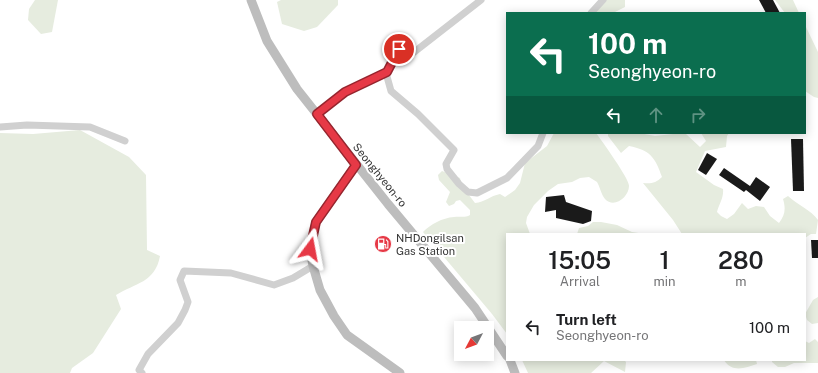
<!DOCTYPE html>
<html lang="en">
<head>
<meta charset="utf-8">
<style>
  :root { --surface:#fff; --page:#f2f2f2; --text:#202124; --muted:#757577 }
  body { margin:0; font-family:"Public Sans",sans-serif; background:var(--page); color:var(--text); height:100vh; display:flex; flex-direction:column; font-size:15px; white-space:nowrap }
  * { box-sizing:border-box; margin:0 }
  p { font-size:13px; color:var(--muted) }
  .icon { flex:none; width:22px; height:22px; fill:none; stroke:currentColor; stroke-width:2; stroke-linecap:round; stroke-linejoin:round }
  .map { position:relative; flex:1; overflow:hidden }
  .details { position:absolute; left:506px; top:233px; width:300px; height:128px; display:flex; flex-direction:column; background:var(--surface); border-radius:0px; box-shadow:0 2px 10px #0003 }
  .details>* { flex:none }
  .top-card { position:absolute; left:506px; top:12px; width:300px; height:122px; border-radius:0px; box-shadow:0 2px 10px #0003; background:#0b6e4f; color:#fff; overflow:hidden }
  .needle { width:26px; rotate:229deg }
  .buttons { position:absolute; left:454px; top:321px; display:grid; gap:8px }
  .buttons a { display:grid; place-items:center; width:40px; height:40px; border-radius:0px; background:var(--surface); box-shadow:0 2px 10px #0003; font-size:20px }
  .pin { position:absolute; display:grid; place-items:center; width:34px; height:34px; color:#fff; margin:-17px; border:2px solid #fff; border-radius:50%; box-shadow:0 1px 4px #0007 }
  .me { position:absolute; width:44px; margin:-22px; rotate:13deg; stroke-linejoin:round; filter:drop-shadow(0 0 3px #0008) }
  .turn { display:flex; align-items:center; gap:14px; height:84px; padding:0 16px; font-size:18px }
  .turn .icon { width:52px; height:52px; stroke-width:2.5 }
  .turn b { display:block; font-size:28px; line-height:34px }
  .lanes { display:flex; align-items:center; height:38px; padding:0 16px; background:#0003; justify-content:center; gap:20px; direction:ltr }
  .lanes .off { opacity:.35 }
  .eta { display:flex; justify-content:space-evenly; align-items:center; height:68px; text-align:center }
  .eta b { font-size:24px; font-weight:600; line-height:28px }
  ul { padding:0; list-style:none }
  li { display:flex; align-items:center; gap:12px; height:52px; padding:0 16px }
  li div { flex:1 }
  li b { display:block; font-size:15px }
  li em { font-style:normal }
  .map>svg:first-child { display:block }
  .green { fill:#e6ecdf }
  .building { fill:#1a1a1a }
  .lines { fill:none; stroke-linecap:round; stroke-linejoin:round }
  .minor { stroke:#d0d0d0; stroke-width:7 }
  .secondary { stroke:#bdbdbd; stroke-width:9 }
  .route-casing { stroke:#96252e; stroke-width:10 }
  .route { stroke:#e63946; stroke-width:7 }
  .labels { text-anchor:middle; stroke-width:4; stroke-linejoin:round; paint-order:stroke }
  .street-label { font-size:11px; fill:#333; stroke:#fff }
  .poi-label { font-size:11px; fill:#333; stroke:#fff; text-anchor:start }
</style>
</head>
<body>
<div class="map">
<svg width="818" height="373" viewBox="0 0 818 373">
  <rect width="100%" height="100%" fill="#fff"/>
  <g class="green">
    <path d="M35,0H58L52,32L41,34L28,20L29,9Z"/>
    <path d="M281,0H338V5L317,27L304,31L282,24L277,2Z"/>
    <path d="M601,0H625V7L613,13H596Z"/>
    <path d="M775,0H793L799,13H785Z"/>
    <path d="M805,25L818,52V98L814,97L805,91Z"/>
    <path d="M80,130L129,157L146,175L147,250L160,256C155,283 135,283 116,295L121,309L93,353L72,368L70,373H0V133L33,134Z"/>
    <path d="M554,133H596C602,141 630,180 629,186C629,197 614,209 605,199C601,194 600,187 597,182L589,177L580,178L572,182L558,184L548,191L534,205L527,217L526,223L530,234H507V334L492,314L423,232C431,224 442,218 454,217C460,216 465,218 470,215V210L460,200L456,201L454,204L449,206L446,202L450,192L439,180L438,175L442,171L460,178L462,186L475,203C485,202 490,196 500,194L505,197L515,190L520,183L525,163L547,146Z"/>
    <path d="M608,133H639L655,136L682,133L686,134L700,147L706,141L701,133H729L727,136L726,147L705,151L696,172L714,185L723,189C724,198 719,204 717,212L721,216L727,219L734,214L742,203L748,209L756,206L764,207L770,216L779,223C785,215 786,209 783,199L788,196C798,205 811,210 818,220L816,234H811L805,238V234H682L673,220L643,183C651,184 656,183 662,177C655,157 650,150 629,146L621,153L608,136Z"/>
    <path d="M593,222H601L617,225L632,232L645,234H577L579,228L588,226Z"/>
    <path d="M818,297V323L812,324L807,320L805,314L813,300Z"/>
    <path d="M815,339L818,342V363H794L785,367H778L772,362V360H805V341L809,343Z"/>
    <path d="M522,360H624L626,362L625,372L604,361L591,373H528Z"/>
    <path d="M724,360H756L757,364C745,368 732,373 724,360Z"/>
  </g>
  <g class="building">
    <path d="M759,0H773L780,13H766Z"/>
    <path d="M791,139H803L804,191H793Z"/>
    <path d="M707,153L717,159L706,175L698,170Z"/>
    <path d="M724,168L750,186L756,177L770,187L760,201L746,190L744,192L719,175Z"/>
    <path d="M564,195L566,202L592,211L591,221L583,224L556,218V210L545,212L546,197Z"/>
    <path d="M811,240H818V258H812Z"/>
  </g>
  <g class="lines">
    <g class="minor">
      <path d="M591,13L603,0"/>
      <path d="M386,73L391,91L418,114L454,150L446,164L447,169L459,184L468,192L477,193L507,178L538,146L543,133"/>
      <path d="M317,115L345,92L387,72L399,49L406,48L413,53L481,0"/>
      <path d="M0,127L27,125L90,127L125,141"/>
      <path d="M142,373L139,370L148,354L178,323L185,310L188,302L180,280L184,271L231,273L274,285L293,278L313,266"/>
    </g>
    <g class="secondary">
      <path d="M251,0L267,41L297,89L388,204L475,308L507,356"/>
      <path d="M356,165L316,222L310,249L313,266L320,290L334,316L347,335L400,373"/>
      <path d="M510,360L515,373"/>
    </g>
  </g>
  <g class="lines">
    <g class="route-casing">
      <path id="route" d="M310,249L316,222L356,165L317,114L345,92L387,72L399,49"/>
    </g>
    <use href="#route" class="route"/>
  </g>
  <defs>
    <g id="fuel-disc" transform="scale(0.9)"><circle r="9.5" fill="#e63946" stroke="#fff"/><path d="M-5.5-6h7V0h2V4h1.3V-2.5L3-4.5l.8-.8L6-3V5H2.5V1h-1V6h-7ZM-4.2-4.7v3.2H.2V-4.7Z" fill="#fff"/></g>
  </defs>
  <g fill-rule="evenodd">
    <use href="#fuel-disc" x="383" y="244"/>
  </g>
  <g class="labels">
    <g class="street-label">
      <text transform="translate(380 175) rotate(51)" y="4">Seonghyeon-ro</text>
    </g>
    <g class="poi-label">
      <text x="396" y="242">NHDongilsan<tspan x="396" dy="13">Gas Station</tspan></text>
    </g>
  </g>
</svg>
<div class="buttons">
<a><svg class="needle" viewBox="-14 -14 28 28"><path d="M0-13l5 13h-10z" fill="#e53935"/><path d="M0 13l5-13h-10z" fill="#757577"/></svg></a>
</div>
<div class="pin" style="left:399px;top:49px;background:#d93025"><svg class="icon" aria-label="arrive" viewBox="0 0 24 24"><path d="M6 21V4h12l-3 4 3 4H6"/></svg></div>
<svg class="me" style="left:310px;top:249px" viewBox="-20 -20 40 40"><path d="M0-17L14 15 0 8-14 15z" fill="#e63946" stroke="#fff" stroke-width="4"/></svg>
<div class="top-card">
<div class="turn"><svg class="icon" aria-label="left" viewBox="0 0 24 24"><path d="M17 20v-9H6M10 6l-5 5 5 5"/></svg><div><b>100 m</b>Seonghyeon-ro</div></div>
<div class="lanes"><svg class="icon" aria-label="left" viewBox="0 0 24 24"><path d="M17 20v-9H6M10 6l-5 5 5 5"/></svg><svg class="icon off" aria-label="ahead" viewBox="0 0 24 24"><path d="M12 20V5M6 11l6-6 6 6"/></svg><svg class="icon off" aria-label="right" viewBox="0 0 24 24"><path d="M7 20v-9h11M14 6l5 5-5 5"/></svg></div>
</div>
<section class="details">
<div class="eta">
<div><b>15:05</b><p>Arrival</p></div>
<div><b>1</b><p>min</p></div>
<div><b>280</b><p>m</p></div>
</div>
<ul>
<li><svg class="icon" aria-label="left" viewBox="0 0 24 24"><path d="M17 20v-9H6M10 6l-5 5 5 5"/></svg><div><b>Turn left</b><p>Seonghyeon-ro</p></div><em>100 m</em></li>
</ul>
</section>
</div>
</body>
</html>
